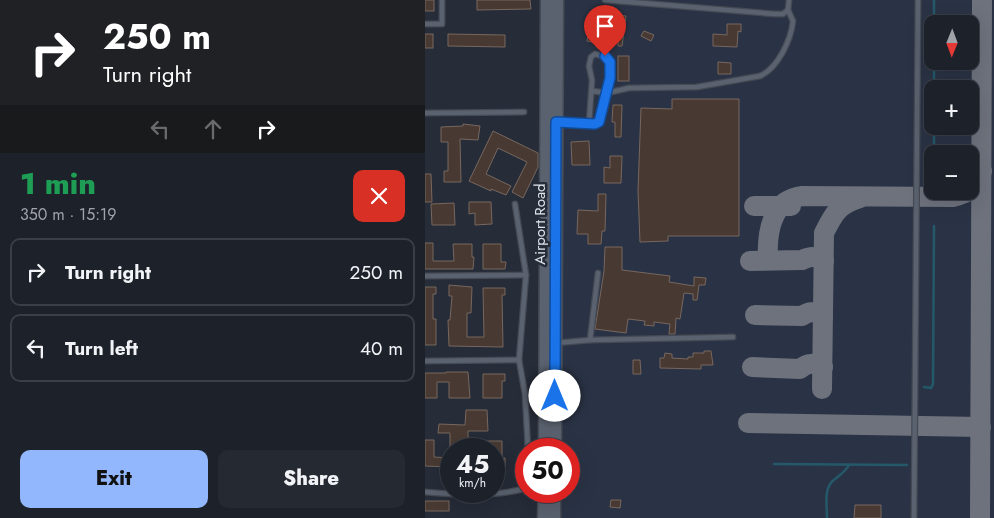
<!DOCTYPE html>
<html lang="en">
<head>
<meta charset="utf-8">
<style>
  :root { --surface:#1c212a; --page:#252932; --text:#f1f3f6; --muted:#a0a3a8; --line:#3a3e47; --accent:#92b7fd }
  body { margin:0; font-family:Jost,sans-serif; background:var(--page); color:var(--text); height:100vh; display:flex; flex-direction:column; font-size:19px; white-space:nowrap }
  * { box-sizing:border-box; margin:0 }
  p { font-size:16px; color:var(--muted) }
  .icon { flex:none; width:28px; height:28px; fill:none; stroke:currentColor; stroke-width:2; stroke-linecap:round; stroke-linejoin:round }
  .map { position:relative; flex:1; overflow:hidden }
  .drawer { display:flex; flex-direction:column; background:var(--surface); width:425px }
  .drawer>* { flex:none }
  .guide { background:#202124; color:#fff; overflow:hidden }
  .needle { width:32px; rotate:181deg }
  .controls { position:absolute; left:499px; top:15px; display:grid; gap:10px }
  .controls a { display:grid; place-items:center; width:55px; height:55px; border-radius:10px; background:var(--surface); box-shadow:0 5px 20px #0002,0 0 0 1px var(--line); font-size:25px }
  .speed { position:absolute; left:15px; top:438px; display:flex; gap:10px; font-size:25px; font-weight:700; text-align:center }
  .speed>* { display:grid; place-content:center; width:65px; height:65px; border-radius:50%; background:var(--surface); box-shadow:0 5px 20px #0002,0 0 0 1px var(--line); line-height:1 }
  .speed small { font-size:12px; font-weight:400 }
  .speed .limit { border:8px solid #d22; background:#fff; color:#111 }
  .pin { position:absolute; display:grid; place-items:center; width:42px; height:42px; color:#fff; margin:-51px -21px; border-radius:50% 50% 50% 0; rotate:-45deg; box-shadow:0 0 5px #0007 }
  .pin .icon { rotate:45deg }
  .me { position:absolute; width:55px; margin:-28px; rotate:0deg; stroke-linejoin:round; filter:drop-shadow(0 0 4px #0008) }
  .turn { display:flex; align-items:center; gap:18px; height:105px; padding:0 20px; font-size:22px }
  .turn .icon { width:65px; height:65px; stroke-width:2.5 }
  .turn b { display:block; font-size:35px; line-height:42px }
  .lanes { display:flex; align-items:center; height:48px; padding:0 20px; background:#0003; justify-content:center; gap:25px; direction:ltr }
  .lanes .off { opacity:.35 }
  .round { display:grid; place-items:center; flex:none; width:52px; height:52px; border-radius:10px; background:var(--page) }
  .headline { display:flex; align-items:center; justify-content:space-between; height:85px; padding:0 20px }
  h1 { font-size:30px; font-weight:800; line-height:38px; color:#1e9e55 }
  .primary-button { display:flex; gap:10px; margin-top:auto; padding:10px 20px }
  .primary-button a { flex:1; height:58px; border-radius:10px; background:var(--accent); color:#111; font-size:20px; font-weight:800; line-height:58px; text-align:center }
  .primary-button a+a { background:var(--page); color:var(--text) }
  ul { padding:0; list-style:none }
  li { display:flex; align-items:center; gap:15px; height:68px; margin:0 10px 8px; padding:0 10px; border:2px solid var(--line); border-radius:10px }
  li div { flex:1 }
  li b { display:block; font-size:19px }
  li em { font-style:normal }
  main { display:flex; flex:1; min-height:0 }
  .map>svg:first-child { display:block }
  .built { fill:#2a3345; fill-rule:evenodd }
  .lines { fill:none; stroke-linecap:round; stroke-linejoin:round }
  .stream { stroke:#24596a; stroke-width:2.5 }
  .taxiway { stroke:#6e727d; stroke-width:20 }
  .building { fill:#483a32; stroke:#77675f }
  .lane-casing { stroke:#454a54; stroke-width:7 }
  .secondary-casing { stroke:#454a54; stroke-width:15 }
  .lane { stroke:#5a626f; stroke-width:4.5 }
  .secondary { stroke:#5a626f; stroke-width:12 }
  .route-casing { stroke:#114b97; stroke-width:12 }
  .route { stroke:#1a73e8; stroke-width:9 }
  .labels { text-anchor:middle; stroke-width:5; stroke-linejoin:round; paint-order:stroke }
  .street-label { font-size:15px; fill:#dee2ea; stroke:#262c38 }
</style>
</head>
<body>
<main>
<section class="drawer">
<div class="guide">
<div class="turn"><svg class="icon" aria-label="right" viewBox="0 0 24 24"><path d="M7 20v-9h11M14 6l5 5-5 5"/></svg><div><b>250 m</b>Turn right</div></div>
<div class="lanes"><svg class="icon off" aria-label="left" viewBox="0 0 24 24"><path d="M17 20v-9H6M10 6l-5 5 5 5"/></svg><svg class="icon off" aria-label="ahead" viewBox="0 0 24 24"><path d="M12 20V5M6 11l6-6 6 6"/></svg><svg class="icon" aria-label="right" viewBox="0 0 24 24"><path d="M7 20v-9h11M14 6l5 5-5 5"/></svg></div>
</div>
<div class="headline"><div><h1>1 min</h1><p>350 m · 15:19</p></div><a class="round" style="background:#d93025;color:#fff"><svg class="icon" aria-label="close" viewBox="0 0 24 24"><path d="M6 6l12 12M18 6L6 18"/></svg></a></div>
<ul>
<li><svg class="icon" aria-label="right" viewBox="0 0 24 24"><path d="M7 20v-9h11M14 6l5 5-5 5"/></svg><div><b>Turn right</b></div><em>250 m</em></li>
<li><svg class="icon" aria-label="left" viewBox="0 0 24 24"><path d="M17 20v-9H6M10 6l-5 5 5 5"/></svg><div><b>Turn left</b></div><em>40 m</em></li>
</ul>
<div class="primary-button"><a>Exit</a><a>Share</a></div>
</section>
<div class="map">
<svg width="569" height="518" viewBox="0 0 569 518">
  <rect width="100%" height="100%" fill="#262c38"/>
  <path class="built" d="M120,0H569V518H116V491H144V449H117ZM508,24H545V61H508ZM508,89H545V126H508ZM508,154H545V191H508Z"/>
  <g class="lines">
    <g class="stream">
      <path d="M509,0V24"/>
      <path d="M509,61V89"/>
      <path d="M509,126V154"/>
      <path d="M499,387L506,388L508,384L509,226"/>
      <path d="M349,464L482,465"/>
      <path d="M402,518C402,505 398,487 410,479C416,474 420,472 424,465"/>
    </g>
    <g class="taxiway">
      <path d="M329,206H366"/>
      <path d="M343,260C342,242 343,222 355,207C360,200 369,198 376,196L528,197C545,193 551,188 557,171"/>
      <path d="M325,261L377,260C386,256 390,256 399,261"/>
      <path d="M330,315L377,316C385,310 390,312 398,316"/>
      <path d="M327,367L375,369C383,362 389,363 398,367"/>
      <path d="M397,389L399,233C409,213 413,205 435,198"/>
      <path d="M323,423L556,427"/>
      <path d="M555,518L557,0"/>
    </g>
  </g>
  <g class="building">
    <rect x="0" y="0" width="9" height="11"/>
    <path d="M52,0H105L106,9L52,10Z"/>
    <path d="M166,11L178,12L177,16L188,17L183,50L172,48V43L162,41Z"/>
    <path d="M193,15L201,16L197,46H193Z"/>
    <path d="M302,24H316V32L313,31L312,47L288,46V34L302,35Z"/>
    <path d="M219,31L229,35L226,41L216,36Z"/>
    <rect x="0" y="34" width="8" height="14"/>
    <path d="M23,34L80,35V47L23,46Z"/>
    <rect x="193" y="56" width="11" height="25"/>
    <path d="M293,62L306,63V74H293Z"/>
    <path d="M247,99H314V236H243V241L215,242L213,191L216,108L247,109Z"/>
    <path d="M188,105H197L196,137H190V122H187Z"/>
    <path d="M38,124L55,126L53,140L35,139L36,182H19V171H23V142H16V127L38,126Z"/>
    <path d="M68,131L113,153V167L98,198L87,192L102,162L73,148L61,174L86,186L81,195L66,189V191L44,181Z"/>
    <path d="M164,141L165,165H147L146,142Z"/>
    <path d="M185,156H197L196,183H179V167L185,168Z"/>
    <path d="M0,174H6L7,202H0Z"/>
    <path d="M173,194H181L180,231H177L176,244H163V234H152L153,210L173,211Z"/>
    <path d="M44,202H66L67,224L50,225V213L44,214Z"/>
    <path d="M29,203L30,225H7L6,204Z"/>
    <path d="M0,243H8V261H29L28,244H47V257H49L48,269H0Z"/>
    <path d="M58,244H76V262H81L80,269H58Z"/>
    <path d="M180,247H197V270L245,276L244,282L269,286V277L281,278L280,285H274L272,300H268V294L259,293L255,319L251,318L250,334H244L245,324L229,322V326L219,325L220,321L203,319L201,333L170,329L179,271Z"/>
    <path d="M24,285L47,287L46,313H42V337H59L58,288H80V295H77L78,347L24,346L23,320H25L27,296H24Z"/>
    <path d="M0,287H11V294H8V319H11V345H0Z"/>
    <path d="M279,351H286L288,365H276V369L235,368V358H239L240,353L247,354V358L263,359V357H268V353H279Z"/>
    <path d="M208,360H215L216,374H208Z"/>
    <path d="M21,372H43L45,398H24V382H12V398H0V373H21Z"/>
    <path d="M58,374H80V381H77V398H58Z"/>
    <path d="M41,410H62L63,431H43V449H25V433H13L14,424L40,425Z"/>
    <path d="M0,440H9V457L26,458V467L0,466Z"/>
    <path d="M58,441H77V458H80V467H69V449H58Z"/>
    <path d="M186,500H196L195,508L185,507Z"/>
    <rect x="0" y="501" width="24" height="10"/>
    <path d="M430,505H456V518H429Z"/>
  </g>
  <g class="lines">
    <g class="lane-casing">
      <g id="lane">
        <path d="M180,0L350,14H358L363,10L364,0"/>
        <path d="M0,24H17V0"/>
        <path d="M167,91L182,93L204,88L272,87L335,76C353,68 366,40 368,21L363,10"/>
        <path d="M0,113L99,112"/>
        <path d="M134,122C144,123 159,127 170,124C179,122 185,77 186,68C184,58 179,56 170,54L166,57L164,66L167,80L164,124"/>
        <path d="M90,204L101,275L94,360L100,394L103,449"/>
        <path d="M0,276L101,275"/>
        <path d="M165,340L173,273"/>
        <path d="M131,343L165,340L308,337"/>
        <path d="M0,361L94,360"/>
        <path d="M0,492C31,495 67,497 98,489L101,483"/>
        <path d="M489,518L493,0"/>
      </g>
    </g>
    <g class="secondary-casing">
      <g id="secondary">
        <path d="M120,449L122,0"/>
        <path d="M130,449L132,0"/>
        <path d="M119,518L120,491"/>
        <path d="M129,518V491"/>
      </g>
    </g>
    <use href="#lane" class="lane"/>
    <use href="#secondary" class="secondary"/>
  </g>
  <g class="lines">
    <g class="route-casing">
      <path id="route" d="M130,396L131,122L170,124L174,122L185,78V62L180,56"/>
    </g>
    <use href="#route" class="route"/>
  </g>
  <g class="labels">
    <g class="street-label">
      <text transform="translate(115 224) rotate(-90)" y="5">Airport Road</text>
    </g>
  </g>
</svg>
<div class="controls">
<a><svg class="needle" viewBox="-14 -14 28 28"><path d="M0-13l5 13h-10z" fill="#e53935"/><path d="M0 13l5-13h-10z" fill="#a0a3a8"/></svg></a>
<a>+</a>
<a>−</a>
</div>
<div class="speed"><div>45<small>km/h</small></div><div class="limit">50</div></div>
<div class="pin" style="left:180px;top:56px;background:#d93025"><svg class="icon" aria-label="arrive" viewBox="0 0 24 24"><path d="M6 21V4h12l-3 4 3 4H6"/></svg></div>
<svg class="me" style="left:130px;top:396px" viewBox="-20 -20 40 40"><circle r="19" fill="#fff"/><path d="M0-13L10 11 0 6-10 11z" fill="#1a73e8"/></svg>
</div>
</main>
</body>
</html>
